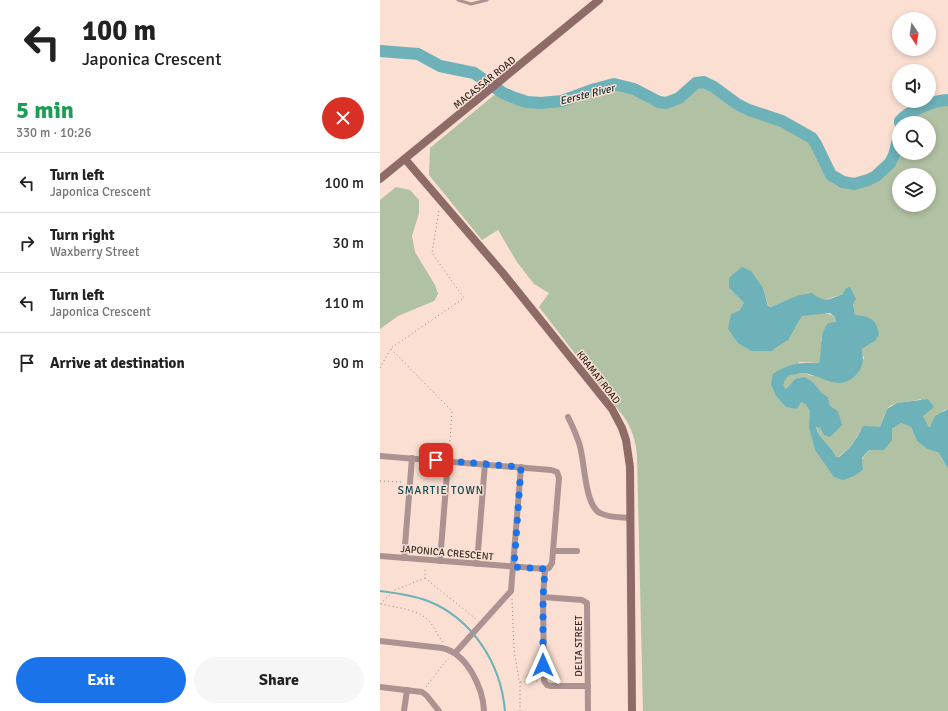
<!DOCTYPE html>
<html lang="en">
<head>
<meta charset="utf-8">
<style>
  :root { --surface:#fff; --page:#f6f6f6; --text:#222; --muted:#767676; --line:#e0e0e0; --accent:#1a73e8 }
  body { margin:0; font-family:Signika,sans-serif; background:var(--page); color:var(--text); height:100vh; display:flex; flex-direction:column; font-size:15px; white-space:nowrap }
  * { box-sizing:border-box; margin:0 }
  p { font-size:13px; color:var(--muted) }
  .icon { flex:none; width:22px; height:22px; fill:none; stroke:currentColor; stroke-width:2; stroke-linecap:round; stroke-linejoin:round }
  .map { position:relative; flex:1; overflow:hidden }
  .drawer { display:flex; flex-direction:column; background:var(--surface); width:380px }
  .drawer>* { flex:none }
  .guide { background:#fff; color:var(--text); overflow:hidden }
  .needle { width:26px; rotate:168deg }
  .fabs { position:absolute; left:512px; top:12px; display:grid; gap:8px }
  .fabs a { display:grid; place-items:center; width:44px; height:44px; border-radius:50%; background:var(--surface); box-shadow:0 2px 6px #0003; font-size:20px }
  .pin { position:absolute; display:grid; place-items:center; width:34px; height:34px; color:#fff; margin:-17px; border-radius:8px; box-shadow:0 2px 6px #0006 }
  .me { position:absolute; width:44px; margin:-22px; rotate:0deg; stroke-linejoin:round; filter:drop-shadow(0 0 3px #0008) }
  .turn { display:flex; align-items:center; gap:14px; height:84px; padding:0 16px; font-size:18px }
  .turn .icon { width:52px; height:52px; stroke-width:2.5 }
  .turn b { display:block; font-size:28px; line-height:34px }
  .round { display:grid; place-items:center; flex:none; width:42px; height:42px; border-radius:21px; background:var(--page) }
  .headline { display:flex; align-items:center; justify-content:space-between; height:68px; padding:0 16px }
  h1 { font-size:24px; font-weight:700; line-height:30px; color:#1e9e55 }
  .action { display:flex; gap:8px; margin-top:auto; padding:8px 16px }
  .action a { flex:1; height:46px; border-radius:24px; background:var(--accent); color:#fff; font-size:16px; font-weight:700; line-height:46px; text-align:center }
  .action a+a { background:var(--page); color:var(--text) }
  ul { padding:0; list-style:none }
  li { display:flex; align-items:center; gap:12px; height:60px; padding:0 16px; border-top:1px solid var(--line) }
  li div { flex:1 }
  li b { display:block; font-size:15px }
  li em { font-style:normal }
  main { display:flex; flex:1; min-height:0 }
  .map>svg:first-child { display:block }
  .green { fill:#b1c1a3; fill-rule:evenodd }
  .water { fill:#6db1b9 }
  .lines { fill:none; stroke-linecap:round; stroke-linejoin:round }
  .stream { stroke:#6db1b9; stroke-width:2 }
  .river { stroke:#6db1b9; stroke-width:12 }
  .path { stroke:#98857c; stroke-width:1; stroke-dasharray:1 3; stroke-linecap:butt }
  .lane { stroke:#ac9391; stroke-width:3 }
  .street { stroke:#ac9391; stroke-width:6 }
  .secondary { stroke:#8f6b68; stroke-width:8 }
  .route { stroke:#1a73e8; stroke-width:7; stroke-dasharray:0 12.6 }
  .labels { text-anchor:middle; stroke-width:3; stroke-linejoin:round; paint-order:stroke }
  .street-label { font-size:10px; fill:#332924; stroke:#fadfd2 }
  .water-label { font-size:11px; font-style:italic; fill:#14363a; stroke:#fadfd2 }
  .neighbourhood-label { font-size:11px; letter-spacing:1px; fill:#094851; stroke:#fadfd2 }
</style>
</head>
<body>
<main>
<section class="drawer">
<div class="guide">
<div class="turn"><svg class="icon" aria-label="left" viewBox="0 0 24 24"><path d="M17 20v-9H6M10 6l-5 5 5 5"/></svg><div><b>100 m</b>Japonica Crescent</div></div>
</div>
<div class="headline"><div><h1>5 min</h1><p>330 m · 10:26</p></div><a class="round" style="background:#d93025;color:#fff"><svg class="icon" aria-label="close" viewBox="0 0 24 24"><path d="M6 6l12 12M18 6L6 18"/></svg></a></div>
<ul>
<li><svg class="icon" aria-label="left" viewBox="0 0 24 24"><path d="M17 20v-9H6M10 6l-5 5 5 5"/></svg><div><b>Turn left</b><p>Japonica Crescent</p></div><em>100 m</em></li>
<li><svg class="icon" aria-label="right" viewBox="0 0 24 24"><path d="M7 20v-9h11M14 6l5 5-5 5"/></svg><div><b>Turn right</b><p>Waxberry Street</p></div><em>30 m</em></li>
<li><svg class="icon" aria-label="left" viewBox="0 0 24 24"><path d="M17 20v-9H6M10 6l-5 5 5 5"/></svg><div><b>Turn left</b><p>Japonica Crescent</p></div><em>110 m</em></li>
<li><svg class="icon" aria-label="arrive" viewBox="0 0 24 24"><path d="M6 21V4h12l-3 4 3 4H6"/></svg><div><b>Arrive at destination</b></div><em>90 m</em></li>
</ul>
<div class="action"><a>Exit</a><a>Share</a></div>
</section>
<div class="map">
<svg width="568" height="711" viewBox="0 0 568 711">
  <rect width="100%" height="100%" fill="#fadfd2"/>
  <g class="green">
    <path d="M319,82L328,83L357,104L369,110L402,121L432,138L436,144L451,175L463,182L474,184L488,180L496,176L510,164L514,155L519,136V153H549V123H520V121C529,111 555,100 568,100V409L564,410L551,427C542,421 542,409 541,399C532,402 513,401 507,409C505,412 502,422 500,427L480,430C475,442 468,450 458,457H456C452,446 438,438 436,426L440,428L444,435L450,406L448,397L442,393L434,383L415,379L406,389C401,384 405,380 409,375L424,373L432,376L484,359L482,349L495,341L475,315L473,304L463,294L444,300L416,296L391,307L388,305L383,288H349L364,303L359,311L409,339L422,316C432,313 446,311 455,317L456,322L441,339L442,350L439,363L420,362L391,384L419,405L421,402L425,404L430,411L435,450L483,471L482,459C493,445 506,432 521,423L531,427L537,441L547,449L559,453L568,469V711H263L257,456C256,441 252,429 244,417L159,307L169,293L154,284L137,262L118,230L102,240L49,175L50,148L119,91C141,106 171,105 195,97C208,92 221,84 236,85C254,85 271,103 287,102C301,101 306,86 319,82ZM519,175H549V205H519Z"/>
    <path d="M16,187L30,190L39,200V213L32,236L35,252L55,285L58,294L54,301L18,316L0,329V200Z"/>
  </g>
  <path class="water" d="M362,267L371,271L383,288L388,306L391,307L416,296L432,293C445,304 449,299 463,294L465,289L470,287L476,299L473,304L475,315C490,317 496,318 499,334L495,341L482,349C484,360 483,369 474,377C457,391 443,376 424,373C420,373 414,375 409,375C405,380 401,384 406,389L415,379L425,377L434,383L442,393L448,397L450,406L458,411L462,425L450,437L444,435L440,428L436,427C438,438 452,446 456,457H459C465,452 471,447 475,440C479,435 479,431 484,426L500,427L507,409L517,403L548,399L554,407L543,416L548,425L550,427L555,416L568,409V469L559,453L547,449L537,441L531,427L521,423L512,429V440L504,450H489L482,458L483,470L474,476L463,480L454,477L435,450L429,427L430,411L425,404L421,402L417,409L406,407L396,396L391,384L393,374C411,362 419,363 439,363C443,348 438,337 448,323L456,322L455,317L450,313L422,316L409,339L391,351H371L358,343L348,329L351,314L359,311L364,303L349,288V278Z"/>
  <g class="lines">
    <path class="stream" d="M0,591C16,593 32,595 48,601C93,619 121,664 125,711"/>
    <g class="river">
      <path d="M0,51L38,54L60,66L94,73L123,93L135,98L147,102L161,103L182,101L215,89L234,84L254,89L279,102L286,103L299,98L316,83L324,82L334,87L357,104L369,110L402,121L432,138L436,144L451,175L463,182L474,184L488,180L496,176L510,163L514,155L519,136"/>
      <path d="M520,123V121C528,111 555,100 568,100"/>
    </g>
    <g class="path">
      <path d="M11,349L72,411L69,454"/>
      <path d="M0,368L11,348L84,298L52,253L59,210"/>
      <path d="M0,481L23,482"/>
      <path d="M45,578L96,619"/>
      <path d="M132,599L134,650L139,680L140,682L158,681"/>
      <path d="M0,604L15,590L45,578V567"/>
      <path d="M1,604C17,608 40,609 51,623C55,629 58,636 63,642"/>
      <path d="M46,687L65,662L69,659"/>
      <path d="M140,711V682"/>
    </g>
    <path class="lane" d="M78,0L91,4L107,0"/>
    <g class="street">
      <path d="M188,417C192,425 196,434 199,443C205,459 204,505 220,513C229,518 240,517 250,518"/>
      <path d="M0,456L171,470L177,472L179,478L172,563L169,568L165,569L0,556"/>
      <path d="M173,551H197"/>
      <path d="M24,558L32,458"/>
      <path d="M60,561L68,461"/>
      <path d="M97,564L105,463"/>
      <path d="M165,569L163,597L164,681L167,685L171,686H208"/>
      <path d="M163,597L202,600L207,603L208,711"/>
      <path d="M0,641L62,648C87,653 103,688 104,711"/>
      <path d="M75,653L131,591L141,467"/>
      <path d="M0,687L42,692L47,696L59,711"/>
      <path d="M24,711L27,690"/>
    </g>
    <g class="secondary">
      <path d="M25,159L122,272L232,409L242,428L246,440L250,467L252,711"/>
      <path d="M0,179L219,0"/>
    </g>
  </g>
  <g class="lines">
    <path class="route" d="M56,460L141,467L134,567L165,569L163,597V665"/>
  </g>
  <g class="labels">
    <g class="street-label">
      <text transform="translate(104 82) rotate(-39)" y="4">MACASSAR ROAD</text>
      <text transform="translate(219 377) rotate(52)" y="4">KRAMAT ROAD</text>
      <text transform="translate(67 552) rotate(5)" y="4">JAPONICA CRESCENT</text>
      <text transform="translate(198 646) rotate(-90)" y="4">DELTA STREET</text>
    </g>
    <g class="water-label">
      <text transform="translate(207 94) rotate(-14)" y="4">Eerste River</text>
    </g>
    <g class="neighbourhood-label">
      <text x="61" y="494">SMARTIE TOWN</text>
    </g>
  </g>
</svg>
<div class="fabs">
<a><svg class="needle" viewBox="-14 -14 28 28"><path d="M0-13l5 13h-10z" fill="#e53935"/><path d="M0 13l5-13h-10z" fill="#767676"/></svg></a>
<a><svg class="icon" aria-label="sound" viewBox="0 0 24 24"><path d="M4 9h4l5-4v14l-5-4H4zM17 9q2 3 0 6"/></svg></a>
<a><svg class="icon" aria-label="search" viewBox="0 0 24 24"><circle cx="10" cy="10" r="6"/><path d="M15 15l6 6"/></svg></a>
<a><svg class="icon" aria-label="layers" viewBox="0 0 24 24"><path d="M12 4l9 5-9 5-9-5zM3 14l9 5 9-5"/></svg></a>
</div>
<div class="pin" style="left:56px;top:460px;background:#d93025"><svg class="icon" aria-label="arrive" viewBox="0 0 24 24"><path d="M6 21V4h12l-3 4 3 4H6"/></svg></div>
<svg class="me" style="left:163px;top:665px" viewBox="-20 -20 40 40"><path d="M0-17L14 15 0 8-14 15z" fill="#1a73e8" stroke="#fff" stroke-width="4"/></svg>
</div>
</main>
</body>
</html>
